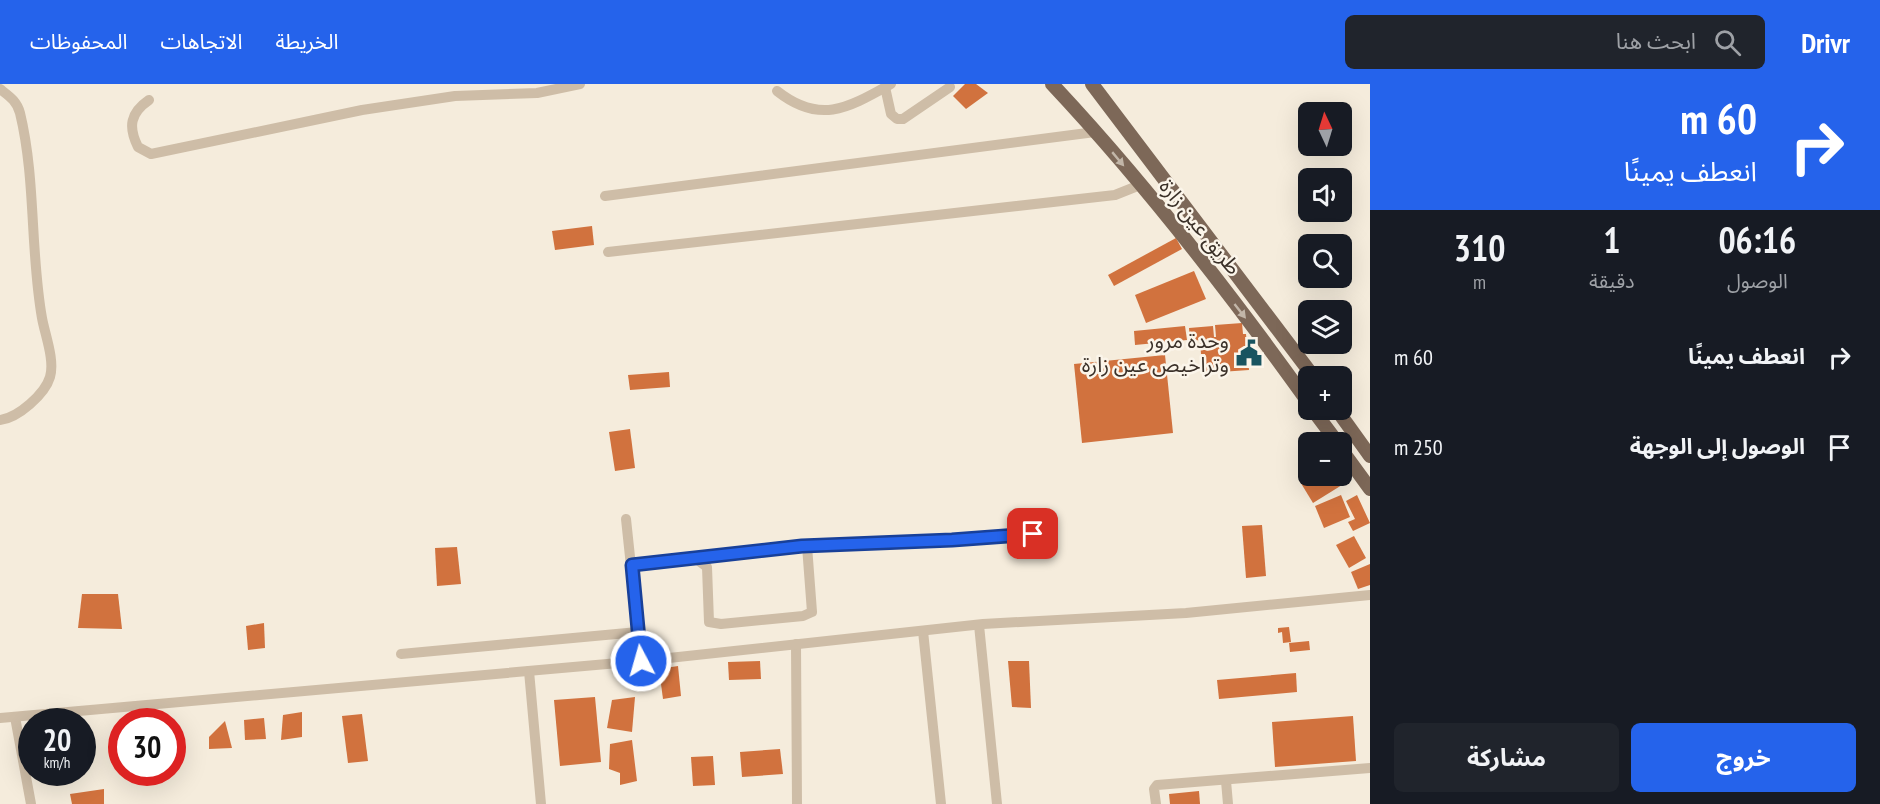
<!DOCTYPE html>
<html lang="ar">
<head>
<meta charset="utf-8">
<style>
  :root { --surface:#171b24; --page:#20242c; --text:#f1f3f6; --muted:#9ea1a6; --accent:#2563eb }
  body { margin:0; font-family:"PT Sans Narrow","Noto Sans Arabic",sans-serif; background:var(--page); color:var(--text); direction:rtl; height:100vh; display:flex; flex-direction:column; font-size:22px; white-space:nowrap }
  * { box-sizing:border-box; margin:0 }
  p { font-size:20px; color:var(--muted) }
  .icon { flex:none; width:33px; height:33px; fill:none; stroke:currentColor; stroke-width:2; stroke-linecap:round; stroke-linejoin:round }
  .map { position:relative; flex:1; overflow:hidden; direction:ltr }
  .sheet { display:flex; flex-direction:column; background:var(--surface); width:510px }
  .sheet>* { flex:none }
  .top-card { background:#2563eb; color:#fff; overflow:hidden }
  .needle { width:39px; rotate:356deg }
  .tools { position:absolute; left:1298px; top:18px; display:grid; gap:12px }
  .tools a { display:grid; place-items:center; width:54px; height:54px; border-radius:9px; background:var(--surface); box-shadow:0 6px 24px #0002; font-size:30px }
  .speed { position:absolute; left:18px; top:624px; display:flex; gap:12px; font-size:30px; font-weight:700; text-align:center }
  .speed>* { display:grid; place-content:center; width:78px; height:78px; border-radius:50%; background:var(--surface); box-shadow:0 6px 24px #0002; line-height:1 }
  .speed small { font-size:15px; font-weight:400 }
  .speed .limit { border:9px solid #d22; background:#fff; color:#111 }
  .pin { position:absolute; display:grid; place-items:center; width:51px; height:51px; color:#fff; margin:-26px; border-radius:12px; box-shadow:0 3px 9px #0006 }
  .me { position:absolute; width:66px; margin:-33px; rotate:354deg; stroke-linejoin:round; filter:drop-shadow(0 0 4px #0008) }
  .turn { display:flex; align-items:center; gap:21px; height:126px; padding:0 24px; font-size:27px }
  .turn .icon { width:78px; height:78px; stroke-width:2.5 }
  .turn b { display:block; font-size:42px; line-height:51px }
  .eta { display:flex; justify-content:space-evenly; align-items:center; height:102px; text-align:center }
  .eta b { font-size:36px; font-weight:700; line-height:42px }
  .action { display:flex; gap:12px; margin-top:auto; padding:12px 24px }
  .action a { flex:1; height:69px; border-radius:9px; background:var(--accent); color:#fff; font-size:24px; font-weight:700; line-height:69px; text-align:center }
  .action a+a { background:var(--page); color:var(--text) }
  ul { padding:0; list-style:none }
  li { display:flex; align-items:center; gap:18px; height:90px; padding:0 24px }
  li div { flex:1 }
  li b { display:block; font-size:22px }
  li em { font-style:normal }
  header { display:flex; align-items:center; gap:36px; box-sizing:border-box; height:84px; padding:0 30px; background:var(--accent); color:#fff }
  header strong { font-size:28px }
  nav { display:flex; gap:33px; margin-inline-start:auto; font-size:21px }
  .search { width:420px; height:54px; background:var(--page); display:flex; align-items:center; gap:15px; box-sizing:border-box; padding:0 21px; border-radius:9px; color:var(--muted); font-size:22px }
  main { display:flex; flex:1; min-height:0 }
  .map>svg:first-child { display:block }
  .building { fill:#d1723e }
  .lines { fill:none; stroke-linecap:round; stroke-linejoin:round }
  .minor { stroke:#cebda7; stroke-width:10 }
  .major { stroke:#7d6858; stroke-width:14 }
  .oneway { fill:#c2b6a8 }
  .route-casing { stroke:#184099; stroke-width:15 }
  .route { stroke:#2563eb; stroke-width:10 }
  .labels { text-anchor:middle; stroke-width:5; stroke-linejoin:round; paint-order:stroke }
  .street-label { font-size:21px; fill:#3a3028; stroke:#fbf5ea }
  .poi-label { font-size:21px; fill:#3a3028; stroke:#fbf5ea; text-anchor:end }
</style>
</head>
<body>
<header>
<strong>Drivr</strong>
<div class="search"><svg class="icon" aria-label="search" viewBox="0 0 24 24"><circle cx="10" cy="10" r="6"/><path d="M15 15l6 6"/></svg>ابحث هنا</div>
<nav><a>الخريطة</a><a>الاتجاهات</a><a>المحفوظات</a></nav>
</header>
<main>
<section class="sheet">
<div class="top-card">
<div class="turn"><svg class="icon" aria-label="right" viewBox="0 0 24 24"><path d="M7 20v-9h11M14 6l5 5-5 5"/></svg><div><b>60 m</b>انعطف يمينًا</div></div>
</div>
<div class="eta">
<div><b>06:16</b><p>الوصول</p></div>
<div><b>1</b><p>دقيقة</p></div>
<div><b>310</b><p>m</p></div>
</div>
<ul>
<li><svg class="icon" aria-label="right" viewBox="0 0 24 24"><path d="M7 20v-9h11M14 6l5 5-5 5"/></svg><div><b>انعطف يمينًا</b></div><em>60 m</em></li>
<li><svg class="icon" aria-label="arrive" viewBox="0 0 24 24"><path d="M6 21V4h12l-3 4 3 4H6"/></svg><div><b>الوصول إلى الوجهة</b></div><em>250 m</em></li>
</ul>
<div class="action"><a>خروج</a><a>مشاركة</a></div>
</section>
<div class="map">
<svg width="1370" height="720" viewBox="0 0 1370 720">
  <rect width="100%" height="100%" fill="#f5ecdc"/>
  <g class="building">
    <path d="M965,0H976L988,9L966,25L953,12Z"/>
    <path d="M592,142L594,161L555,166L552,147Z"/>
    <path d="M1176,154L1182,165L1114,202L1108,191Z"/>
    <path d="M1194,187L1206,215L1146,239L1135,211Z"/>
    <path d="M1242,239L1243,250H1246L1249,286L1206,289L1205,270H1201L1200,256L1190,257L1189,244L1213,242L1214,253H1216L1215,241Z"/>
    <path d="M1185,242L1187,256L1135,261L1134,247Z"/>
    <path d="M1165,271L1173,349L1082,359L1074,280Z"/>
    <path d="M669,288L670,303L630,306L628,291Z"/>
    <path d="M630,345L635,384L615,387L609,348Z"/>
    <path d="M1308,390L1337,392L1342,401L1313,419L1299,396Z"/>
    <path d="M1341,411L1350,433L1324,444L1315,422Z"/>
    <path d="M1357,411L1370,439L1353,447L1348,438L1355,435L1346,417Z"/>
    <path d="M1262,441L1266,492L1246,494L1242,442Z"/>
    <path d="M1354,452L1366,474L1349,484L1336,461Z"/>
    <path d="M457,463L461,500L437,502L435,464Z"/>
    <path d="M1370,480V501L1358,505L1351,488Z"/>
    <path d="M82,510H118L122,545L78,544Z"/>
    <path d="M264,539L265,564L248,566L246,542Z"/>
    <path d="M1289,543L1291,558L1283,559L1282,548L1278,549V544Z"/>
    <path d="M1309,557L1310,566L1290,568L1289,559Z"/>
    <path d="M760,577L761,595L729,596L728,578Z"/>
    <path d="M1008,577H1029L1031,624L1012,623Z"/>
    <path d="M678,582L681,612L663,615L659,585Z"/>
    <path d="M1296,589L1297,608L1219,615L1217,596Z"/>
    <path d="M595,613L601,678L560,682L554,616Z"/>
    <path d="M635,613L632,648L607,644L612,616Z"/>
    <path d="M302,628V653L281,656L283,631Z"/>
    <path d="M362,630L368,677L348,679L342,632Z"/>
    <path d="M1353,632L1356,677L1275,683L1272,638Z"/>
    <path d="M264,634L266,655L245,656L244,636Z"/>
    <path d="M225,637L232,664L209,665V653Z"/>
    <path d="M632,656L637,697L620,701V689L609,685L610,660Z"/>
    <path d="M780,665L783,690L742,693L740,668Z"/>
    <path d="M713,672L715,701L693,702L691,673Z"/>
    <path d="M42,688H62V689L44,695Z"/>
    <path d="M104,705V720H72L70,710Z"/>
    <path d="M1199,707L1200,720H1170L1169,710Z"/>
  </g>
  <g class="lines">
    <g class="minor">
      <path d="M885,3L891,30L897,35H903L950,3"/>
      <path d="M0,5C9,12 17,17 20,29C36,95 30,167 42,234C45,251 55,276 50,293C45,310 18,334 0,336"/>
      <path d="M777,7C820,41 848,24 891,0"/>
      <path d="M149,16C130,29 128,43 138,63L151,70L362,26L455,12L537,9L580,0"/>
      <path d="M605,112L1095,48"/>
      <path d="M608,168L1115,111L1140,101"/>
      <path d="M626,435L641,577"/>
      <path d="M695,474L707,483L709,538L721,540L803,532L812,528L807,462"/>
      <path d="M632,481L802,462L952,456L1048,449"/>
      <path d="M979,541L997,720"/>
      <path d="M923,547L941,720"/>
      <path d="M796,560L797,720"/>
      <path d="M401,570L638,548"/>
      <path d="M529,587L541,720"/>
      <path d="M15,633L31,720"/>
      <path d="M0,634L641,577L983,540L1186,529L1370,511"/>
      <path d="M1226,697L1228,720"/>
      <path d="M1156,720L1154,705L1157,701L1370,684"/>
    </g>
    <g class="major">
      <path d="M1052,0C1144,98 1230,209 1308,318"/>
      <path d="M1092,0L1313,292"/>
      <path d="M1313,326L1337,358"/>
      <path d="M1337,326L1370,372"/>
      <path d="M1341,365L1370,405"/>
    </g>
  </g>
  <defs><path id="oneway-solid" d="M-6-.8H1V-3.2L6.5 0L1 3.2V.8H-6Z" transform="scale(1.5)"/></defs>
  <g class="oneway">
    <use href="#oneway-solid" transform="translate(1118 75) rotate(50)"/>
    <use href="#oneway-solid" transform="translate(1240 227) rotate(52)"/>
  </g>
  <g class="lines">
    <g class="route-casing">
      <path id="route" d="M641,577L632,481L802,462L952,456L1033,450"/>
    </g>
    <use href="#route" class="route"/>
  </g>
  <defs>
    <g id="civic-bare" transform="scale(2.07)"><path d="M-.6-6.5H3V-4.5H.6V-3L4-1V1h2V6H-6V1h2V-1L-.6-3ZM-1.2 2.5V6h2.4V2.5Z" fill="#195460" stroke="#fbf5ea" stroke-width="2.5" paint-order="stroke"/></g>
  </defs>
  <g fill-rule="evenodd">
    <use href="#civic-bare" x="1249" y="269"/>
  </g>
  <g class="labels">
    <g class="street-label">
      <text transform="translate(1200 143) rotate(51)" y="7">طريق عين زارة</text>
    </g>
    <g class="poi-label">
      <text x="1229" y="264">وحدة مرور<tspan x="1229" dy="24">وتراخيص عين زارة</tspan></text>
    </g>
  </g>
</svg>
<div class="tools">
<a><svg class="needle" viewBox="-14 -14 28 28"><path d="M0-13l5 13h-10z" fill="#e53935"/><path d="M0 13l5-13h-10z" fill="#9ea1a6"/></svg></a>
<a><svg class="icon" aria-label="sound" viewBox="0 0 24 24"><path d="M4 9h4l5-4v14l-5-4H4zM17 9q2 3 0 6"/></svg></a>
<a><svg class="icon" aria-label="search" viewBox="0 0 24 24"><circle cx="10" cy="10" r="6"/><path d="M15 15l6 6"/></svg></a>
<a><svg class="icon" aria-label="layers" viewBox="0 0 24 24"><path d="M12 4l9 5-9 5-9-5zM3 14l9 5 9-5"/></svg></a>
<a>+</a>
<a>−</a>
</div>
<div class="speed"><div>20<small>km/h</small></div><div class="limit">30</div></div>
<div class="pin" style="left:1033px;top:450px;background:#d93025"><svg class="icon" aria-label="arrive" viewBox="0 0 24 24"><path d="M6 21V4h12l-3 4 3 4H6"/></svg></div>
<svg class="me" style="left:641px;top:577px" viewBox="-20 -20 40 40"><circle r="17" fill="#2563eb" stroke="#fff" stroke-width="3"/><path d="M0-11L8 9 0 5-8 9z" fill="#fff"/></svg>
</div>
</main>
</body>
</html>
